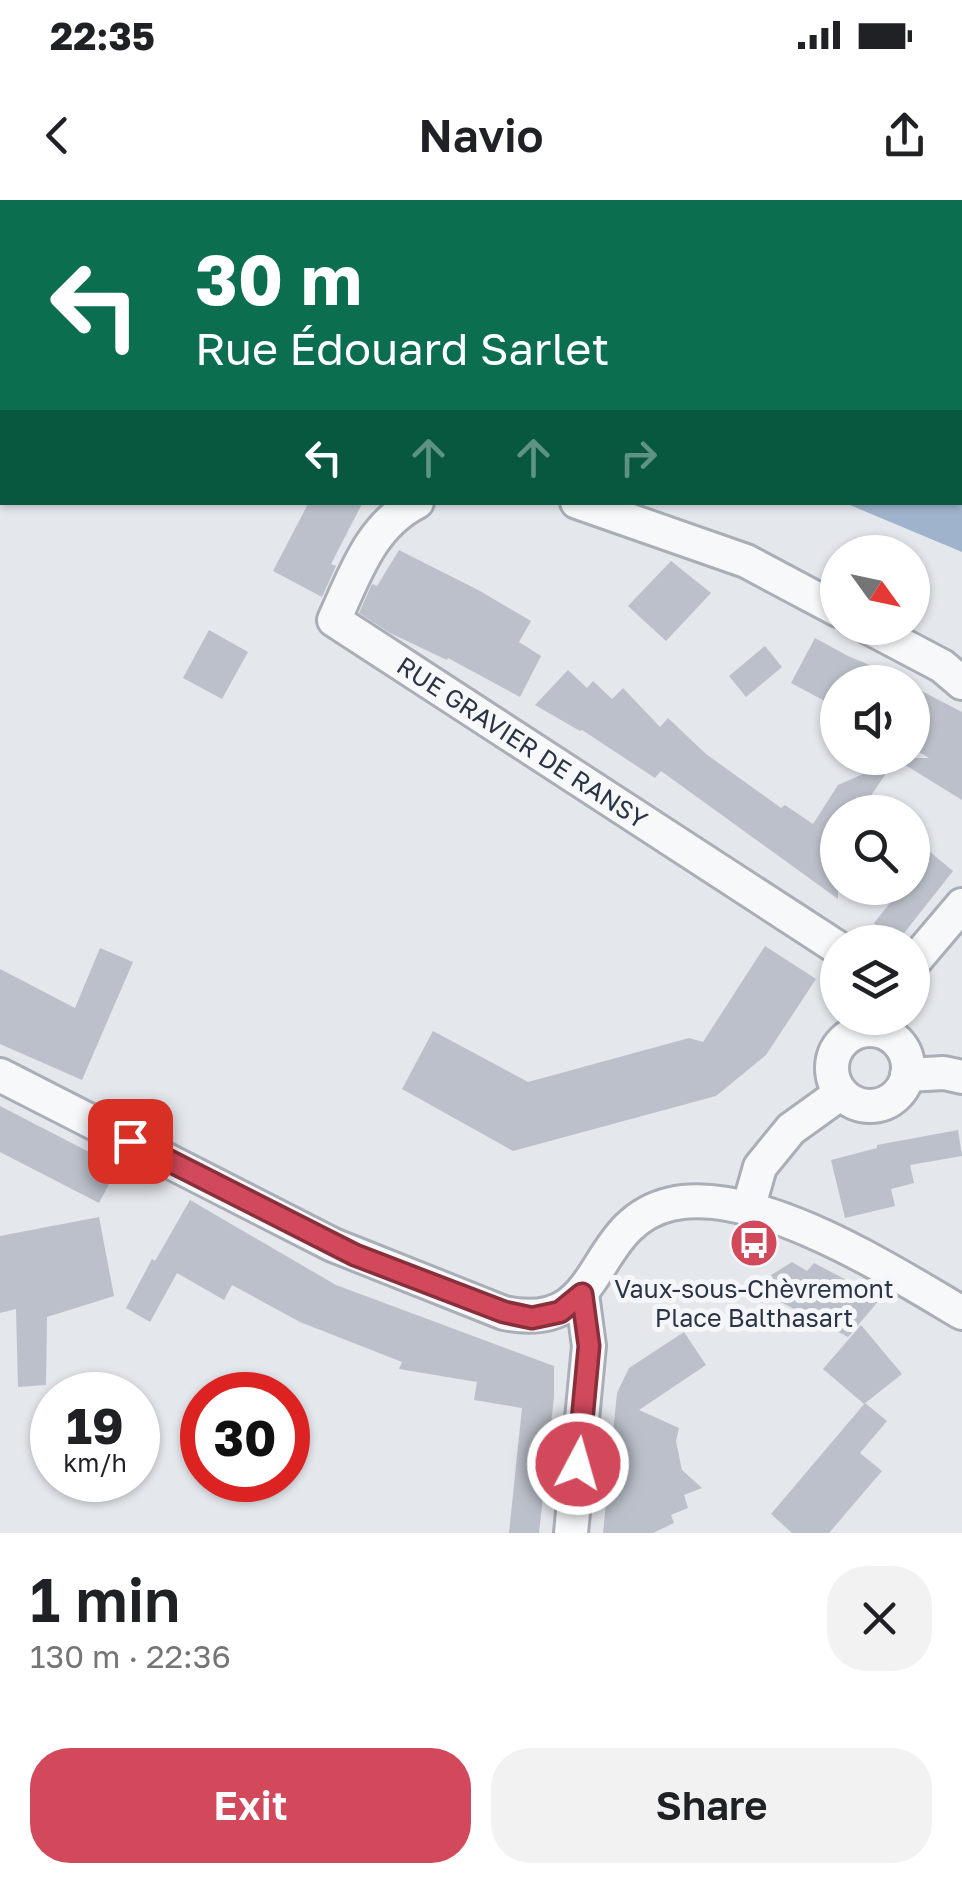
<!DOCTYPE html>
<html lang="en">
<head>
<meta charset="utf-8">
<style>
  :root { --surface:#fff; --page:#f2f2f2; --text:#202124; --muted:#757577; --accent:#d1495b }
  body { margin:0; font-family:"Golos Text",sans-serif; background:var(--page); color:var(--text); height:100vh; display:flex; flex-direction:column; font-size:38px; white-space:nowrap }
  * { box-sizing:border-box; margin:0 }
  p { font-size:32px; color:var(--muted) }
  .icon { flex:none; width:55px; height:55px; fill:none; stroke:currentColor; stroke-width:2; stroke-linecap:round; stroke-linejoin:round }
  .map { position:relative; height:1333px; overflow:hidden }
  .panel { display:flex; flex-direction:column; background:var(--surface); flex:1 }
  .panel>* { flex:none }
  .banner { position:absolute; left:0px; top:0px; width:962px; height:305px; box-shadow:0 2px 8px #0004; background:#0b6e4f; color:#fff; overflow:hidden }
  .needle { width:65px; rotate:123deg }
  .fabs { position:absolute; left:820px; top:335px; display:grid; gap:20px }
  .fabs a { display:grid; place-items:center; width:110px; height:110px; border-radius:50%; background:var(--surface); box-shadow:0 2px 8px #0004; font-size:50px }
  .speed { position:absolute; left:30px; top:1172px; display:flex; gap:20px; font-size:50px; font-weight:700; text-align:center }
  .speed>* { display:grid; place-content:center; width:130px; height:130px; border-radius:50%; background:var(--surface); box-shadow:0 2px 8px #0004; line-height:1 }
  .speed small { font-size:25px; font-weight:400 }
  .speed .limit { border:15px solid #d22; background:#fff; color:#111 }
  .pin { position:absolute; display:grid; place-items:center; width:85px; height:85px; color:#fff; margin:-42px; border-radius:20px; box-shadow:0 5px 15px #0006 }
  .me { position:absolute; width:110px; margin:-55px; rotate:6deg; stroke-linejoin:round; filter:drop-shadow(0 0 8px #0008) }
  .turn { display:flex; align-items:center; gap:35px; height:210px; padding:0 30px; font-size:45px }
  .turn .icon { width:130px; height:130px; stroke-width:2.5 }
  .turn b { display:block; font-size:70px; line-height:85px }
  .lanes { display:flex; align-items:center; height:95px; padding:0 30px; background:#0003; justify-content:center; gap:50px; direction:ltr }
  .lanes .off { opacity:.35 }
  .round { display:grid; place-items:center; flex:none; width:105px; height:105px; border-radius:40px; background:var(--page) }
  .summary { display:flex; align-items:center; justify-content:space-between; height:170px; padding:0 30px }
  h1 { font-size:60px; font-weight:600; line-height:75px }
  .cta { display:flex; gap:20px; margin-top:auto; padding:20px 30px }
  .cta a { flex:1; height:115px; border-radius:40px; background:var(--accent); color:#fff; font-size:40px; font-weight:600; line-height:115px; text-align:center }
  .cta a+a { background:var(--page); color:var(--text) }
  .status { display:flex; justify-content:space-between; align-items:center; height:70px; padding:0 50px; background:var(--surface); direction:ltr }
  .status svg { height:28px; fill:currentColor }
  header { display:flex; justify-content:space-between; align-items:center; height:130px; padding:0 30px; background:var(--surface); font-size:45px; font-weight:600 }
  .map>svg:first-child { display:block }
  .water { fill:#9fb4cc }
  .building { fill:#bbc0ca }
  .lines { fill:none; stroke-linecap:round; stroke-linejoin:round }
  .minor-casing { stroke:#a9aeb7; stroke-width:38 }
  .primary-casing { stroke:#a3abb8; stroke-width:55 }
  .minor { stroke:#f7f8fa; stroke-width:32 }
  .primary { stroke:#fff; stroke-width:50 }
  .rail-casing { stroke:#7d8696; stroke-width:11 }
  .rail { stroke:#f4f6f9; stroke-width:8; stroke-dasharray:22; stroke-linecap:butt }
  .route-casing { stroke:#882f3b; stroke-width:25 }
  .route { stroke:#d1495b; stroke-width:18 }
  .labels { text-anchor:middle; stroke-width:10; stroke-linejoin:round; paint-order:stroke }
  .street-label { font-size:25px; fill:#2b3445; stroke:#f4f6f9 }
  .poi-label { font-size:25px; fill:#2b3445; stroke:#f4f6f9 }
</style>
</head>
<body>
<div class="status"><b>22:35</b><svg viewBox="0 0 49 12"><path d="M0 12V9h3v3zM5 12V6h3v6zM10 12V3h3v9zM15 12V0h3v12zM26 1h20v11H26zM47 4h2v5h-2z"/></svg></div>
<header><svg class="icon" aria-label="back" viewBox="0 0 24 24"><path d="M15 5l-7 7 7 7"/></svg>Navio<svg class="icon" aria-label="share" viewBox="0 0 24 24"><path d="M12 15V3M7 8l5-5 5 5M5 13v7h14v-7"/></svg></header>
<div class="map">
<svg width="962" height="1333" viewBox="0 0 962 1333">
  <rect width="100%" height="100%" fill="#e4e7ec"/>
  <g class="water">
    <path d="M0,0H661L670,2H2V6Z"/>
    <path d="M960,154L962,155V352L845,303L960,302Z"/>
  </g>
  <g class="building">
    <path d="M309,302H363L331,364L336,366L322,397L273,371Z"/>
    <path d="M399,350L480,391L531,421L519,442L541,456L520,497L448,458L447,460L390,433L359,413L372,384L377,386Z"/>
    <path d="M671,361L711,393L666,441L628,406Z"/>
    <path d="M209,430L248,452L222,499L183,478Z"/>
    <path d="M815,438L848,456L910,482H838V508L791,483Z"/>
    <path d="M765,446L782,467L746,497L729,476Z"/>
    <path d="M568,470L587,488L593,481L612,499L623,488L660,527L668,518L706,554L781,608L785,605L813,624L838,585L895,560L860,612H838V699L661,571L655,578L582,530L580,531L535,505Z"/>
    <path d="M912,486L962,512V600L894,558H929L912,548Z"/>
    <path d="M930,652L953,671L897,742L874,723L902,688H912V674Z"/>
    <path d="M765,746L816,779L766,855L716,896L513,951L402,889L433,831L528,882L689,838L703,842Z"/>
    <path d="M100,748L133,762L82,880L0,844V769L75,808Z"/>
    <path d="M0,906L118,967L99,1003L0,952Z"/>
    <path d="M958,930L962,956L910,965L914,983L891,989L895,1006L845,1018L831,960L877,948V945Z"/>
    <path d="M190,1000L336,1085L554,1166V1197L539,1333H509L522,1208L474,1200L477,1182L399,1169L402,1162L300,1122L232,1085L224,1100L177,1073L150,1122L126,1108L152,1059L171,1070L155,1061Z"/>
    <path d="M99,1017L114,1096L47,1117L46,1185L18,1187L16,1109L0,1113V1036Z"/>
    <path d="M792,1062L807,1071L814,1063L881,1098L848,1137L752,1087Z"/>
    <path d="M861,1125L902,1174L864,1204L823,1169Z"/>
    <path d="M684,1132L706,1165L639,1210L679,1228L676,1241L682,1270L702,1288L684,1295L688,1308L671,1315L674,1323L653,1333H603L617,1193L629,1168Z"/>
    <path d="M865,1203L887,1221L860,1253L882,1271L829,1333H792L771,1314Z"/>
  </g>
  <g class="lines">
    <g class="minor-casing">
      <g id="minor">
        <path d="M802,2L804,0"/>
        <path d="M960,79L962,75"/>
        <path id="s1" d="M417,302C370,326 355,375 334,420L838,748"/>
        <path d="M577,302L746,361L838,410"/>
        <path d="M870,428L942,466L962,483"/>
        <path d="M912,764L962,705"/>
        <circle cx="870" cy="868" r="38"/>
        <path d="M0,875L333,1045L504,1113C609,1135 585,1024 671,1004C756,985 891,1071 962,1113"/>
        <path d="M907,875L944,873L962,877"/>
        <path d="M748,1009L760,967L791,929L841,893"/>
        <path d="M571,1333L589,1146L582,1094"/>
      </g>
    </g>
    <g class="primary-casing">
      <g id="primary">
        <path d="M740,0L744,2"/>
        <path d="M960,125L962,126"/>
      </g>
    </g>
    <use href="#minor" class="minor"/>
    <use href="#primary" class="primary"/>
    <g class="rail-casing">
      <g id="rail">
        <path d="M364,2L368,0"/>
        <path d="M405,2L409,0"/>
        <path d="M0,240L2,238"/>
        <path d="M0,265L2,263"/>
      </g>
    </g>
    <use href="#rail" class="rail"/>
  </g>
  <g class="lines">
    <g class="route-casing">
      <path id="route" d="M130,941L355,1055L504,1112L532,1118L560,1112L582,1094L589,1146L578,1264"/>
    </g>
    <use href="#route" class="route"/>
  </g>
  <defs>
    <g id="bus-disc" transform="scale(2.5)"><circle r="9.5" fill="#d1495b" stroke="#f4f6f9"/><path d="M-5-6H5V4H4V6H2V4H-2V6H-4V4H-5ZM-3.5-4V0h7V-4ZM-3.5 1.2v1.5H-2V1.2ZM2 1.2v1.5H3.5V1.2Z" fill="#fff"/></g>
  </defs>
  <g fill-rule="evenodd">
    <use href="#bus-disc" x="754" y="1043"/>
  </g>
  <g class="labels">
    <g class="street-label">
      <text dy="9" stroke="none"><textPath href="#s1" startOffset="372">RUE GRAVIER DE RANSY</textPath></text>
    </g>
    <g class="poi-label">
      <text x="754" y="1098">Vaux-sous-Chèvremont<tspan x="754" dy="29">Place Balthasart</tspan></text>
    </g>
  </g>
</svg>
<div class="fabs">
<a><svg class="needle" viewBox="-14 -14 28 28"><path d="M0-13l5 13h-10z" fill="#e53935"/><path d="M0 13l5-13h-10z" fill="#757577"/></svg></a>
<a><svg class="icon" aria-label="sound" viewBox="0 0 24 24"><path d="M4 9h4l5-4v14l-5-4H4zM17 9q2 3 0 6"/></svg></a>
<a><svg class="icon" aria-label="search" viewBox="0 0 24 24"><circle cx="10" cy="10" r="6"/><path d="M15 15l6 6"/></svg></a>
<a><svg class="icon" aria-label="layers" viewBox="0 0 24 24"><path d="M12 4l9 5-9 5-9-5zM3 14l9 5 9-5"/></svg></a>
</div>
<div class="speed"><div>19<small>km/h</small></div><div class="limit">30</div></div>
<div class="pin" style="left:130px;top:941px;background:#d93025"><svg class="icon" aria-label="arrive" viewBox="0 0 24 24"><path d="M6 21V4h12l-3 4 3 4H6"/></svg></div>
<svg class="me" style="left:578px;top:1264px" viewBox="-20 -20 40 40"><circle r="17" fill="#d1495b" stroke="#fff" stroke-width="3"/><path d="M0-11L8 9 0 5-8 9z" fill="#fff"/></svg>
<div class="banner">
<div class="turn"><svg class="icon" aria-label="left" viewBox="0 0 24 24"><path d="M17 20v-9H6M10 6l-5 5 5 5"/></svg><div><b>30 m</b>Rue Édouard Sarlet</div></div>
<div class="lanes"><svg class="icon" aria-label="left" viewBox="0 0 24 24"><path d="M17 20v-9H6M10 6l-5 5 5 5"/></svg><svg class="icon off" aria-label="ahead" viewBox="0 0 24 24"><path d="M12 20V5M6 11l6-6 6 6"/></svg><svg class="icon off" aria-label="ahead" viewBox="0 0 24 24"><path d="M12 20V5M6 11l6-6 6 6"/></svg><svg class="icon off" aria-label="right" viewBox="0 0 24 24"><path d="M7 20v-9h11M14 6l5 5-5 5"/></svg></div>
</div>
</div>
<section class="panel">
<div class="summary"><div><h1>1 min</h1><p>130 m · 22:36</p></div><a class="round"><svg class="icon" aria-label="close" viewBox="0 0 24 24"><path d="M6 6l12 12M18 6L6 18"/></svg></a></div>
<div class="cta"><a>Exit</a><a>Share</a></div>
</section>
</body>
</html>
